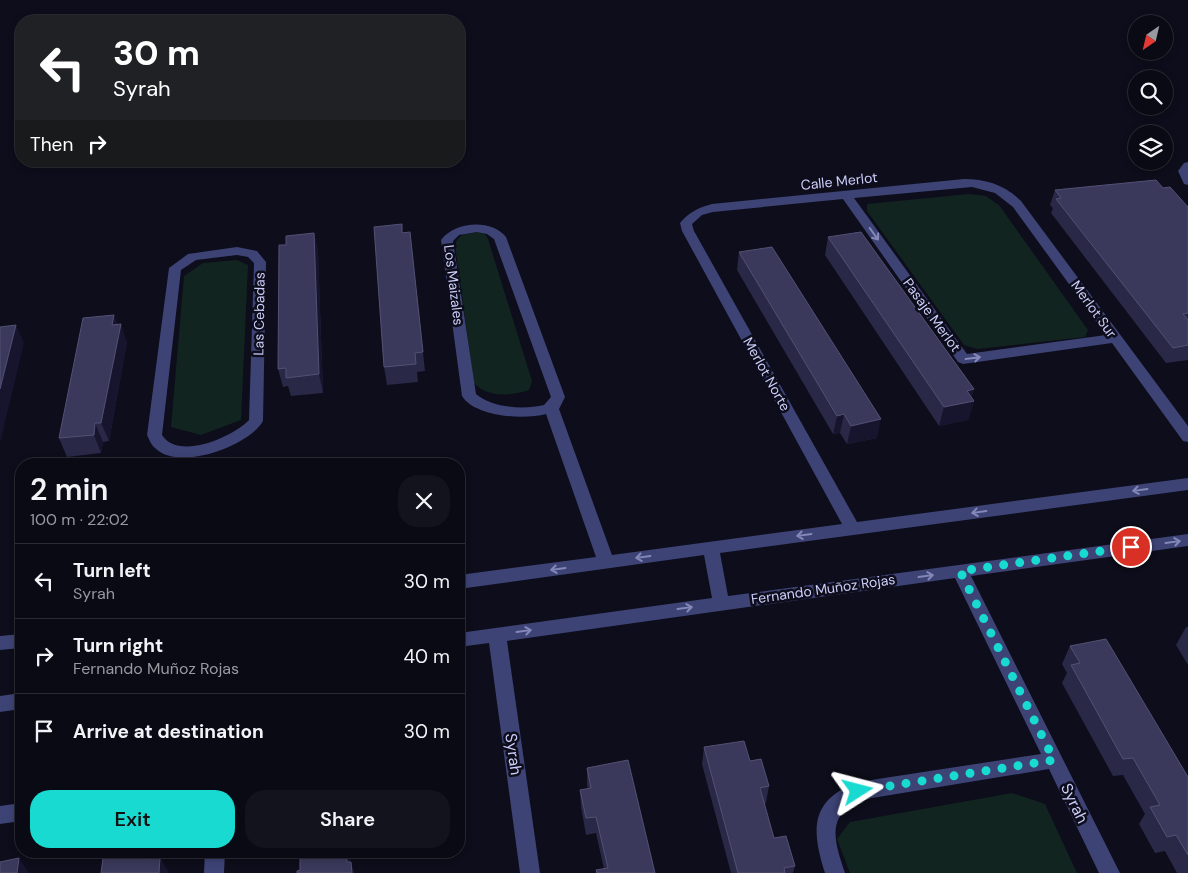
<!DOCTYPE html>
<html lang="en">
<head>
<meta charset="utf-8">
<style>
  :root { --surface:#0a0a14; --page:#13131d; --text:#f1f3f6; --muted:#999aa0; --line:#2a2b34; --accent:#18dad0 }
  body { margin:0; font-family:"DM Sans",sans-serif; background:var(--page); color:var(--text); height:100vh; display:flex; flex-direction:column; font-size:19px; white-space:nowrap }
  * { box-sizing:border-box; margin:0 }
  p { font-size:16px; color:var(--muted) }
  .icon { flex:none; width:28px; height:28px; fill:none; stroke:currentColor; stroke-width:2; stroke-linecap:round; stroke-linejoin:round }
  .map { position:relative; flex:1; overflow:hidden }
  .sheet { position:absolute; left:15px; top:458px; width:450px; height:400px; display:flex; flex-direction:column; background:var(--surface); border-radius:20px; box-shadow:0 2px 8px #0003,0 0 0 1px var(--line) }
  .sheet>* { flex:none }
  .guide { position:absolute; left:15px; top:15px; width:450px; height:152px; border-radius:20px; box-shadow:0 2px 8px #0003,0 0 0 1px var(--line); background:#202124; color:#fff; overflow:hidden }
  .needle { width:32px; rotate:214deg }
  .fabs { position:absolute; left:1128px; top:15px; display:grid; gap:10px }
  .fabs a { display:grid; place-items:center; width:45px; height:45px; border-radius:50%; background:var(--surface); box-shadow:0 2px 8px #0003,0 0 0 1px var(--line); font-size:25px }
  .pin { position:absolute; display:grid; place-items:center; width:42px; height:42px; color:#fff; margin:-21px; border:2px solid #fff; border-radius:50%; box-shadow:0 1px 5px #0007 }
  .me { position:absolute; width:55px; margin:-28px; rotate:81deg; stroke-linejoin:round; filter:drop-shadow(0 0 4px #0008) }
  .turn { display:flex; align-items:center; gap:18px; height:105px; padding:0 15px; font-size:22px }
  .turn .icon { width:65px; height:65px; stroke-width:2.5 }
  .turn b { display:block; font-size:35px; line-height:42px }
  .then { display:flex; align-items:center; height:48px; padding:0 15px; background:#0003; gap:10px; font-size:19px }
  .round { display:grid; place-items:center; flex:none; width:52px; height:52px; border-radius:20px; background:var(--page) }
  .headline { display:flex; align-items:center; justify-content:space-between; height:85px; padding:0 15px }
  h1 { font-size:30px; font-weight:600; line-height:38px }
  .cta { display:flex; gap:10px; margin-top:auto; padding:10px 15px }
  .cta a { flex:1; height:58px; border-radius:20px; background:var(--accent); color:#111; font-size:20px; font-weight:600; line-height:58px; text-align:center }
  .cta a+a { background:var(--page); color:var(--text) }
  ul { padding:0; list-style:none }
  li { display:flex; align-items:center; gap:15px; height:75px; padding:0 15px; border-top:1px solid var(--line) }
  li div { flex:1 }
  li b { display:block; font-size:19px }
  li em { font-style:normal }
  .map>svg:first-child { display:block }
  .green { fill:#112420 }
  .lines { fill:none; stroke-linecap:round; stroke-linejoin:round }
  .minor { fill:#3d4375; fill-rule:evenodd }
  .wall { fill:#292847 }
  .shaded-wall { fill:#17152e }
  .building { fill:#3b395b; stroke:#525174 }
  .oneway { stroke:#8488b8 }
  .route { stroke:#18dad0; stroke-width:9; stroke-dasharray:0 16.2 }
  .labels { text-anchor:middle; stroke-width:5; stroke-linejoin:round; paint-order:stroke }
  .street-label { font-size:14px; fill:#cccefa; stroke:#0d0d1b }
  .near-street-label { font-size:16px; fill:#cccefa; stroke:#0d0d1b }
</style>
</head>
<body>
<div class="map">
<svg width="1188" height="873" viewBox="0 0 1188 873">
  <rect width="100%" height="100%" fill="#0d0d1b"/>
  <g class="green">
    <path d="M969,194L986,196L999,205L1088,330L1085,337L977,349L964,345L867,211V204Z"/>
    <path d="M478,232L485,234L488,239L532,381L529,390C512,396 487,398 474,383L455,245C459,233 466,234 478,232Z"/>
    <path d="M237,260L248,265L241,420L201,435L171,427L184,276L203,263Z"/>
    <path d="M1012,793L1045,804L1077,873H850L837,839L850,822Z"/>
  </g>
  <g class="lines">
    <g class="minor">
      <path d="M1188,162V185L1184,184L1178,171L1184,163Z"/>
      <path d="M964,179C986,179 1005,185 1021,201L1188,426V442L1183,441L1112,343L963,364L958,362L843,199L713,212L702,215L692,224L694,231L857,522L1188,478V490L720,553L728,596L1188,534V546L971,576L1120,873H1099L1049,769L860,800C825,816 835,843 845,873H825C811,829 810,800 858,782L1041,754L955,578L507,641L540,873H520L489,643L459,647V633L712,598L704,555L459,589V575L596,557L546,414C524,420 475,417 462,396L441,240C454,222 491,218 506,237L565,397L559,409L612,555L842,524L682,231L680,223C689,212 698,208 712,204ZM972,187L995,193L1013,207L1106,335L967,354L854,198ZM477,232L487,234L494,239L551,397L544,405C524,410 492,408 476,394L453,241L459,235Z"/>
      <path d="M237,247L257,251L266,262L263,421C249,446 178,472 155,448C151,445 149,439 147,435L169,268L188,254ZM237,255L248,257L254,263L249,420C233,437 178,461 162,435L181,270L196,260Z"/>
      <path d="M21,634V648L0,650V636Z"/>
      <path d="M21,693V709L0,712V696Z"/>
      <path d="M21,803V821L0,824V806Z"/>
      <path d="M205,851H225L224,873H204Z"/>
    </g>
  </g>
  <g class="wall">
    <path d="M1163,188L1188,207V360L1166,363L1051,213L1053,208L1050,205L1055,190Z"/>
    <path d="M314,233L318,251L323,393L291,396L288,386L283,387L278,369L286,245Z"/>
    <path d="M403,233L412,250L425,371L417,372L418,382L387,385L384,367Z"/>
    <path d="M828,237L974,389L971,398L974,401L968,420L939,426L825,255Z"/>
    <path d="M739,252L877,438L847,444L840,433L833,434L737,270Z"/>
    <path d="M117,324L127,342L109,441L103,442L101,453L67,457L59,438Z"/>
    <path d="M1186,627H1188V665L1176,645Z"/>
    <path d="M1070,646L1188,777V873H1177L1165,851L1155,853L1139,824L1145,814L1123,775L1113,776L1062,683L1067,673L1062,664Z"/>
    <path d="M704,747L750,761L769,786L766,803L764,804L774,838L795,866L793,873H731L702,764Z"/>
    <path d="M587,768L655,873H596V870L604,869L596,833L586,835L581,807L580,790L588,789L587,785Z"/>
  </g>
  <g class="shaded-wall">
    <path d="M314,233L318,251L323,393L319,374Z"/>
    <path d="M114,315L120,330L121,324L127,342L109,441L101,423Z"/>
    <path d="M16,325L24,343L0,443V389Z"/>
    <path d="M974,389L970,402L974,401L968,420L939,426L944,407L967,391Z"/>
    <path d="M844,414L840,433L833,434L837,416Z"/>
    <path d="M881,419L877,438L847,444L851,426Z"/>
    <path d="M95,423L103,442L101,453L94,435Z"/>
    <path d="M148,851H158L159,853L157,873L148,859Z"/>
    <path d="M346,851H348L351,863L347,862Z"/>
    <path d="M160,857L169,873H159Z"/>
    <path d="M19,858L29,873H17Z"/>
    <path d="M351,862L355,873H352Z"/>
  </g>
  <g class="building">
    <path d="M1156,180L1163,188L1170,187L1188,207V313L1183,314L1188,320V345L1173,348L1056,199L1061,198L1055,190Z"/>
    <path d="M402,224V233L410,232L423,352L415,353L416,364L384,367L374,227Z"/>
    <path d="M861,232L974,389L967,391L974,401L944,407L828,237Z"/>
    <path d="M314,233L319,374L286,378V368L278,369L279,245H286V236Z"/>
    <path d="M772,247L881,419L851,426L844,414L837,416L739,252Z"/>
    <path d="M114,315L112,325L121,324L101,423H95L94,435L59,438L83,318Z"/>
    <path d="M16,325L0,389V327Z"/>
    <path d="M1106,639L1188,777V855L1176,835L1167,837L1150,807L1160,805L1133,758L1123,759L1071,665L1080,663L1070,646Z"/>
    <path d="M744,741L750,761L761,759L769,786L760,788L774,838L786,836L795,866L784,868L785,873H738L704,747Z"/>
    <path d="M628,760L655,873H597L596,870L608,868L596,817L586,818L580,790L591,788L587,768Z"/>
    <path d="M104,851H148V859L160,857L159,873H101Z"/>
    <path d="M320,851H346L347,862H351L352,873H297V871L300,870V855Z"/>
    <path d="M19,858L17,873H0V862Z"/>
  </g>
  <defs><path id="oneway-shaft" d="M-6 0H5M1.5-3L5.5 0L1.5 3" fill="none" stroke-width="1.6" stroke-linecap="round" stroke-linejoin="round" transform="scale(1.25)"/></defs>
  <g class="oneway">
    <use href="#oneway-shaft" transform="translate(874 234) rotate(54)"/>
    <use href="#oneway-shaft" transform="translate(973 358) rotate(-7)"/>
    <use href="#oneway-shaft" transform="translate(1140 490) rotate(172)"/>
    <use href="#oneway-shaft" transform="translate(979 512) rotate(172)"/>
    <use href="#oneway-shaft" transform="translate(804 535) rotate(172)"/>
    <use href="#oneway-shaft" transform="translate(1173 542) rotate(-8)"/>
    <use href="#oneway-shaft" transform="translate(643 557) rotate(172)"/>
    <use href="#oneway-shaft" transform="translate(558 569) rotate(172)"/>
    <use href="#oneway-shaft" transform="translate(926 576) rotate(-8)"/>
    <use href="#oneway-shaft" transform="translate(685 608) rotate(-8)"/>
    <use href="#oneway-shaft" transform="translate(524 631) rotate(-8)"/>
  </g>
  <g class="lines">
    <path class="route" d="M858,791L1054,760L960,571L1131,547"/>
  </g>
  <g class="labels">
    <g class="street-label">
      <text transform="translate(839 181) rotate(-6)" y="5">Calle Merlot</text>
      <text transform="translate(454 285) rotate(83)" y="5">Los Maizales</text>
      <text transform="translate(1094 309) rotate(54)" y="5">Merlot Sur</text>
      <text transform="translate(259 314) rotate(-89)" y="5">Las Cebadas</text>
      <text transform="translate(932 315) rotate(54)" y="5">Pasaje Merlot</text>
      <text transform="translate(767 374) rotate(61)" y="5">Merlot Norte</text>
      <text transform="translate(823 589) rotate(-8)" y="5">Fernando Muñoz Rojas</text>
    </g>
    <g class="near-street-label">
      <text transform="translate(514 754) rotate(82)" y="6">Syrah</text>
      <text transform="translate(1075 803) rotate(64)" y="6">Syrah</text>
    </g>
  </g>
</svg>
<div class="fabs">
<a><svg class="needle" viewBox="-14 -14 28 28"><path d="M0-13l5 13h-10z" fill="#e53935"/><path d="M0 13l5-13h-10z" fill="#999aa0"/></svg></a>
<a><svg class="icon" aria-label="search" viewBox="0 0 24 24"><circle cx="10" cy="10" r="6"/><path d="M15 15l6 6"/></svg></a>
<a><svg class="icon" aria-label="layers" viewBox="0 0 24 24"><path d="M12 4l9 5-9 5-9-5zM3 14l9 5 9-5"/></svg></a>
</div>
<div class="pin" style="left:1131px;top:547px;background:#d93025"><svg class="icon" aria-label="arrive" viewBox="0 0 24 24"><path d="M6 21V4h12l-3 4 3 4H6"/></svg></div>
<svg class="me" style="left:858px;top:791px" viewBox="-20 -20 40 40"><path d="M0-17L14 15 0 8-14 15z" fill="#18dad0" stroke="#fff" stroke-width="4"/></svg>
<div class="guide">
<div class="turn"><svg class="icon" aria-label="left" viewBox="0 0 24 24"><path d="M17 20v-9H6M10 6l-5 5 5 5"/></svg><div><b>30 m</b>Syrah</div></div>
<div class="then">Then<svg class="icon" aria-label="right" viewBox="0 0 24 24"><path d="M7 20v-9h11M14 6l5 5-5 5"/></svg></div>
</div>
<section class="sheet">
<div class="headline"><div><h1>2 min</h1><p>100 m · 22:02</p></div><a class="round"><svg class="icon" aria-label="close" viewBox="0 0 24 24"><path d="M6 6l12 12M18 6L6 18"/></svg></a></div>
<ul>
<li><svg class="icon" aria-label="left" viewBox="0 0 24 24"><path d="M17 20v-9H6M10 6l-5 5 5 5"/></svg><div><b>Turn left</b><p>Syrah</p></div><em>30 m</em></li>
<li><svg class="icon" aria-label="right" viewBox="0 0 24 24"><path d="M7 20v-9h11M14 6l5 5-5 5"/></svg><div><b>Turn right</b><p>Fernando Muñoz Rojas</p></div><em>40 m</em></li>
<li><svg class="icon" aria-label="arrive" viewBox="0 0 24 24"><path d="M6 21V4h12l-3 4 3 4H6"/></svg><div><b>Arrive at destination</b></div><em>30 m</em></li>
</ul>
<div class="cta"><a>Exit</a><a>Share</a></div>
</section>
</div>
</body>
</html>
